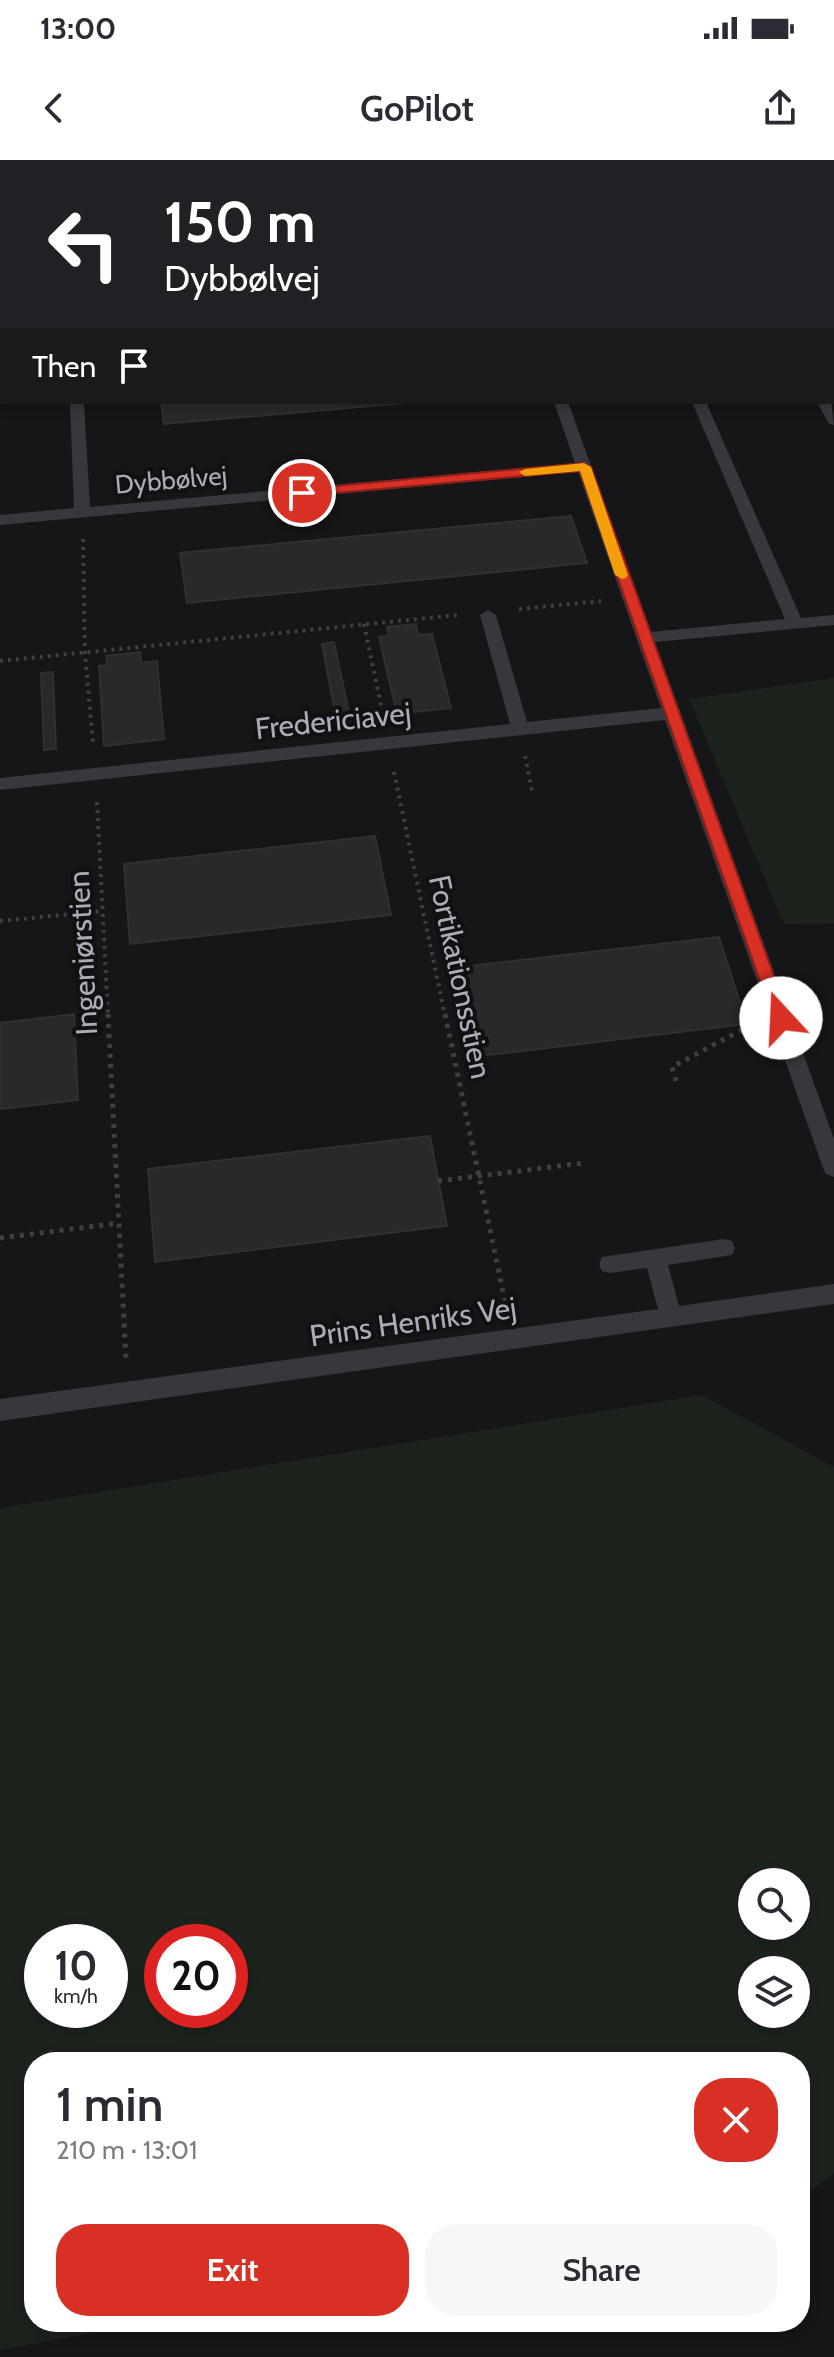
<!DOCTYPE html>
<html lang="en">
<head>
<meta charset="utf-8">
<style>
  :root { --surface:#fff; --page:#f7f7f7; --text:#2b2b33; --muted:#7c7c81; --accent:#d93025 }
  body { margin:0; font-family:Cabin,sans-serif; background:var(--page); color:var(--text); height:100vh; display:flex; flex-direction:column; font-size:30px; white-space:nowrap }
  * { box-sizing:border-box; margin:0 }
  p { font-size:26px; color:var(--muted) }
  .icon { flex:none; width:44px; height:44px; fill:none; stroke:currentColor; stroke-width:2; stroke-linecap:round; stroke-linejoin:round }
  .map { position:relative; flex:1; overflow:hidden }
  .drawer { position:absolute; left:24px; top:1892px; width:786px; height:280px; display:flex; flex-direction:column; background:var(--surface); border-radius:32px; box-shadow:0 4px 12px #0003 }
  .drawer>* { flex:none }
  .guide { position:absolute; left:0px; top:0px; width:834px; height:244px; box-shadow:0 4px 12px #0003; background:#202124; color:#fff; overflow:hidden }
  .fabs { position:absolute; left:738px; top:1708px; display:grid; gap:16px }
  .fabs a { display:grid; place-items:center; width:72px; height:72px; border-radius:50%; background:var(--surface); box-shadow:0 4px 12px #0003; font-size:40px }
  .speed { position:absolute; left:24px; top:1764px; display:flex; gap:16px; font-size:40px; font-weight:700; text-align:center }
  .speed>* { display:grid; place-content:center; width:104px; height:104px; border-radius:50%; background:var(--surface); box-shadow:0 4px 12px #0003; line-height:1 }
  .speed small { font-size:20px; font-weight:400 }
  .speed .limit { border:12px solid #d22; background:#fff; color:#111 }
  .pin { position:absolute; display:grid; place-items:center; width:68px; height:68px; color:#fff; margin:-34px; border:4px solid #fff; border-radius:50%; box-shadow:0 2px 8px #0007 }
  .me { position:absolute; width:88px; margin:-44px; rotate:340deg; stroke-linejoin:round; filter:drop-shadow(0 0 6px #0008) }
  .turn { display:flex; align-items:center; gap:28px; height:168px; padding:0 32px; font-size:36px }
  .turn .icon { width:104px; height:104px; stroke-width:2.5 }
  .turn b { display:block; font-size:56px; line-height:68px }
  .then { display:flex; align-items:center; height:76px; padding:0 32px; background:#0003; gap:16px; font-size:30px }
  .round { display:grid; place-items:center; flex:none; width:84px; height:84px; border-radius:32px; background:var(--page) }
  .headline { display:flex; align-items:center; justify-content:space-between; height:136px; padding:0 32px }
  h1 { font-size:48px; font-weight:600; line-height:60px }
  .action { display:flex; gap:16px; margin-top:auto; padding:16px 32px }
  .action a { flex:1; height:92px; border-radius:32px; background:var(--accent); color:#fff; font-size:32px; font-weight:600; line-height:92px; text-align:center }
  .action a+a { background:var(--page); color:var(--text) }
  .status { display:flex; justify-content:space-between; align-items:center; height:56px; padding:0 40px; background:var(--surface); direction:ltr }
  .status svg { height:22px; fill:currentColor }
  header { display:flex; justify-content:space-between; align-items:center; height:104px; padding:0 32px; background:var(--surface); font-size:36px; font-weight:600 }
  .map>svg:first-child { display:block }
  .green { fill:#1c231d; fill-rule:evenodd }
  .building { fill:#29292c; stroke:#303034; stroke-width:2 }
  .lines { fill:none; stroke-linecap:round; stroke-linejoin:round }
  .path-far1 { stroke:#3d3f44; stroke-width:4; stroke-dasharray:3 5; stroke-linecap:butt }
  .path { stroke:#3d3f44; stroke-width:5; stroke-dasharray:4 6; stroke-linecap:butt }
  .service { fill:#37383d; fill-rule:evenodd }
  .route { fill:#d93025; stroke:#8d1f18; stroke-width:2 }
  .slow { fill:#f59e0b }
  .labels { text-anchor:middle; stroke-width:8; stroke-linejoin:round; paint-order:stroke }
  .far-street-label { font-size:26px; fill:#a8adb8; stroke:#111113 }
  .street-label { font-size:30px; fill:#a8adb8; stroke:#111113 }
</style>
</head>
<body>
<div class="status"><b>13:00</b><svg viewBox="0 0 49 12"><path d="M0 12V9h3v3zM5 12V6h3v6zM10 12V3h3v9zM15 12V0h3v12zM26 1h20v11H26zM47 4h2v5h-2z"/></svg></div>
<header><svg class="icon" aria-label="back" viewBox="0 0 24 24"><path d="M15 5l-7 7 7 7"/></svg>GoPilot<svg class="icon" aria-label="share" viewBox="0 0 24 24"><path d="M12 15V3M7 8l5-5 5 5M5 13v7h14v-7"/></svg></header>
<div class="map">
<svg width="834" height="2197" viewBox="0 0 834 2197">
  <rect width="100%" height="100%" fill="#161618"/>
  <g class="green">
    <path d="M834,518V763L784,764L689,539Z"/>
    <path d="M702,1235L834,1307V2014L800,2037V1902H34V2162H151L0,2190V1348ZM752,1722H796V1766H752ZM42,1782H110V1850H42ZM162,1782H230V1850H162ZM752,1810H796V1854H752Z"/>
  </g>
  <g class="building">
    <path d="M161,242H417L164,264Z"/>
    <path d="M571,356L587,403L187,443L180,393Z"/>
    <path d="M416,464L418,475L432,474L451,548L397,554L379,477L389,476L387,467Z"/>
    <path d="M334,482L350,557L336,558L322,484Z"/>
    <path d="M140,492L141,503L157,501L164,579L104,586L99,506L107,505L106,496Z"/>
    <path d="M53,512L56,589L44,590L41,513Z"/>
    <path d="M375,676L391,755L130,784L124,704Z"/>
    <path d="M719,777L747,864L480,896L461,807Z"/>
    <path d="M74,854L78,940L0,949V863Z"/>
    <path d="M430,976L447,1066L155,1102L148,1009Z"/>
  </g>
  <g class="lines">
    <g class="path-far1">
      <path d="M83,379L85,493L93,584"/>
      <path d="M519,449L601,441"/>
      <path d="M364,464L383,555"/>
      <path d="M0,501L458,455"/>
      <path d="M525,596L532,631"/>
      <path d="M394,612L445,856"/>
      <path d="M97,642L108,856"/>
      <path d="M0,761L103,751"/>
    </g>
    <g class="path">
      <path d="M108,854L126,1199"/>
      <path d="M445,854L506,1146"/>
      <path d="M676,921L672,907L749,866"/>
      <path d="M438,1021L584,1003"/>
      <path d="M0,1078L119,1063"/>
    </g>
    <g class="service">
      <path d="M452,0H466L467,2H453Z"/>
      <path d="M642,0H654L655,2H643Z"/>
      <rect x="0" y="39" width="2" height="8"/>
      <path d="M834,42V50L832,51V43Z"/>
      <path d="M70,242H84L90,347L575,303L554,242H568L651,472L785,459L692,242H706L801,458L834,455V465L655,482L834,979V1017L826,1014L823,1008L665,560L0,630V618L510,564L480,455L488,450L496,455L527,562L661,548L578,312L0,365V355L74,348Z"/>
      <path d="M817,242H831L834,265L829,264Z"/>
      <path d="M724,1079L732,1081L735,1088L732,1095L668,1105L679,1146L834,1124V1144L0,1261V1239L658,1149L647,1108L610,1113L602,1111L599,1104L602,1097Z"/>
    </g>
  </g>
  <path class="route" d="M584,303L591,307L789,858L787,862H775L773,858L580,311L302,336L296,333L302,329Z"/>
  <path class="slow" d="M584,303L591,307L628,415L626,418L622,419L615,415L580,311L525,316L519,312L525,309Z"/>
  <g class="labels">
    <g class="far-street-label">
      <text transform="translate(171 320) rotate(-5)" y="9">Dybbølvej</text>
    </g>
    <g class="street-label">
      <text transform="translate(333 561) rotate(-6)" y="10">Fredericiavej</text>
      <text transform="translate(83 793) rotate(-93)" y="10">Ingeniørstien</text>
      <text transform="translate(460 817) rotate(78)" y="10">Fortikationsstien</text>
      <text transform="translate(413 1162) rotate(-8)" y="10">Prins Henriks Vej</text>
    </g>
  </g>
</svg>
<div class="fabs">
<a><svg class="icon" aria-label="search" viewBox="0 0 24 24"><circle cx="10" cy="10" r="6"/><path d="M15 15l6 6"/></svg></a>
<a><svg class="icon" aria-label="layers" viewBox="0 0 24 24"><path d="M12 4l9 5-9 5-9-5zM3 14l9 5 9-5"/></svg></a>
</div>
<div class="speed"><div>10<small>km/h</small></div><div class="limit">20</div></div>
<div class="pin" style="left:302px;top:333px;background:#d93025"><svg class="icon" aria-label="arrive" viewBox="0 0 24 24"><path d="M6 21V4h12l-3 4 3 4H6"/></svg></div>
<svg class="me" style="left:781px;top:858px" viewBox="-20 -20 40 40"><circle r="19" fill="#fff"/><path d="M0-13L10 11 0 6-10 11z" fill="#d93025"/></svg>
<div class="guide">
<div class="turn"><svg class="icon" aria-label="left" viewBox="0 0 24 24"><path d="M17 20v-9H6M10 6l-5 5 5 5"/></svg><div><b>150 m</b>Dybbølvej</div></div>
<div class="then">Then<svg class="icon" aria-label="arrive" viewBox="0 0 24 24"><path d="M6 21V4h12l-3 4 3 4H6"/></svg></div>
</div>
<section class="drawer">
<div class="headline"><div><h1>1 min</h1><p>210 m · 13:01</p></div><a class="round" style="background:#d93025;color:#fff"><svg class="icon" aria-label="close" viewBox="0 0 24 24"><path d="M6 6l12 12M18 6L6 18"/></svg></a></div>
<div class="action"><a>Exit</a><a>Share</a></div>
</section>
</div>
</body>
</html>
